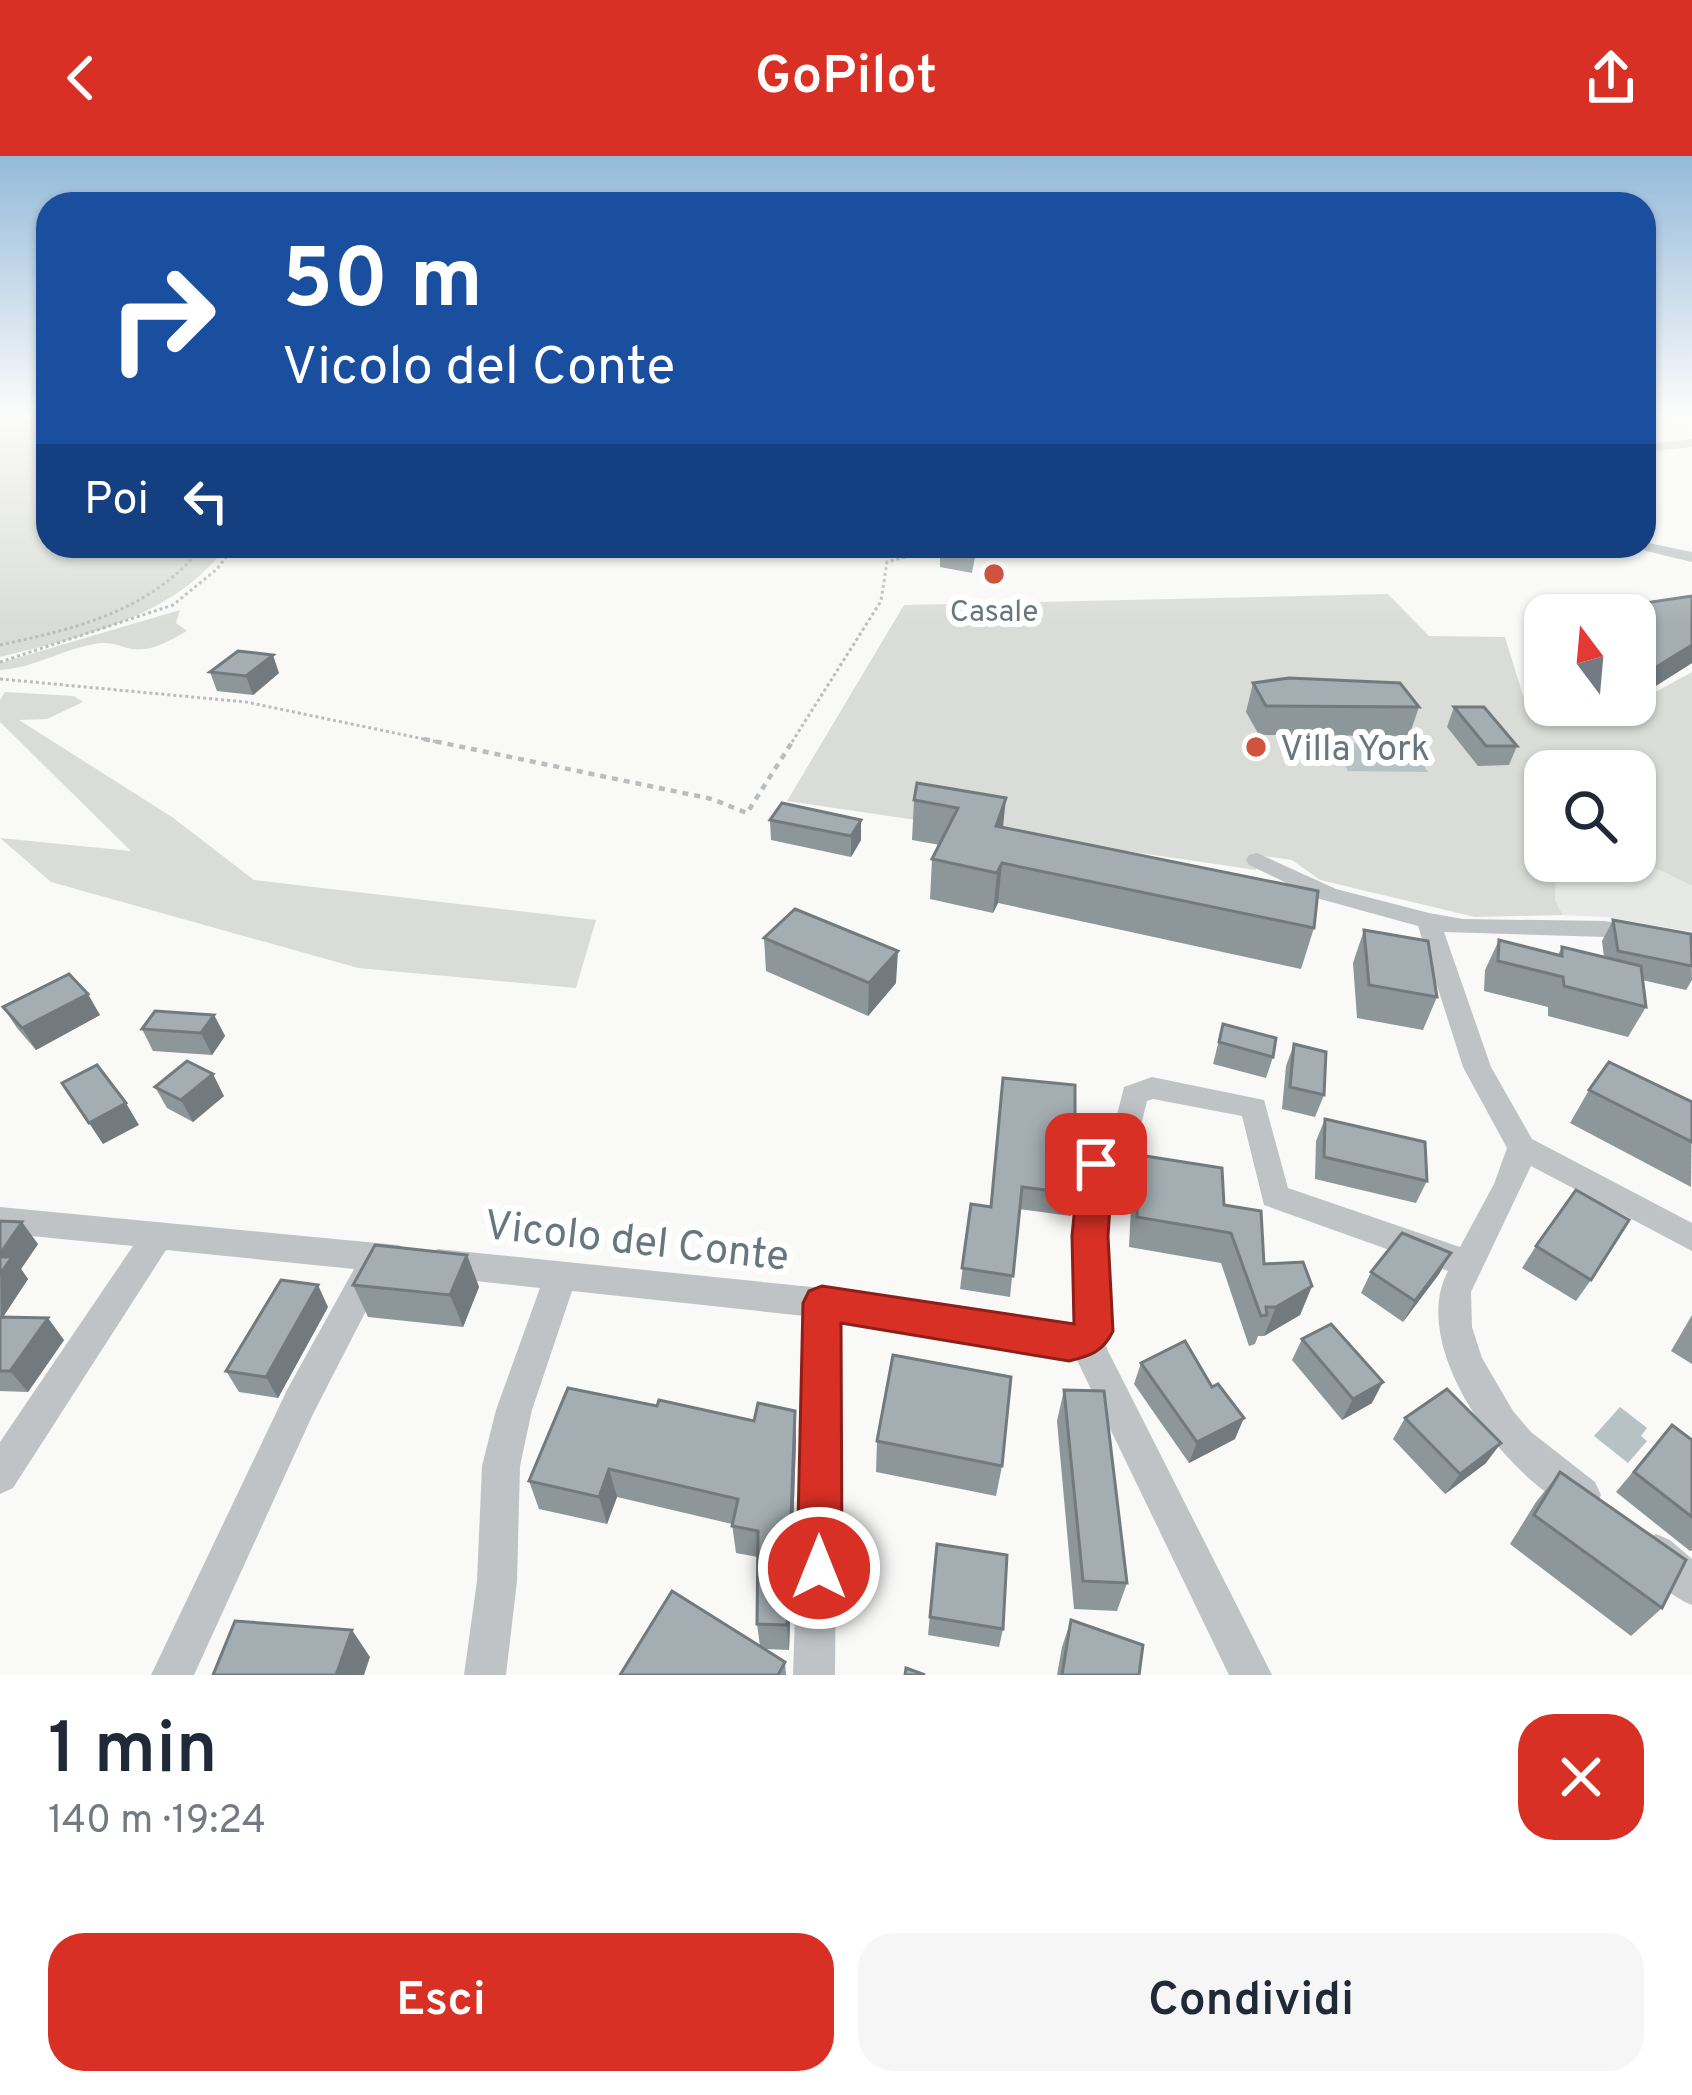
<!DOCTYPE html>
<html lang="it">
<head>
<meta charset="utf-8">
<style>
  :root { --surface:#fff; --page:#f6f6f7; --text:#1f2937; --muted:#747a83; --accent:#d93025 }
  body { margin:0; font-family:Overpass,sans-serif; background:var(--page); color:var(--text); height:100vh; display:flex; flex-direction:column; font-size:45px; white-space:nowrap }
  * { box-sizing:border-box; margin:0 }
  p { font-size:39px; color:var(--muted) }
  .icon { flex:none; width:66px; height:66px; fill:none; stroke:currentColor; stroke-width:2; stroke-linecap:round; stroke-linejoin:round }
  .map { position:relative; height:1519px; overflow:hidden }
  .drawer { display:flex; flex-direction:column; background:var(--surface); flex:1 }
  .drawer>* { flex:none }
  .banner { position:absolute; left:36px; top:36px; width:1620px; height:366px; border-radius:36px; box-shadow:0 3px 9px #0004; background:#1a4fa0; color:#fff; overflow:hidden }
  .needle { width:78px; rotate:344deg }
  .tools { position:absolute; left:1524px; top:438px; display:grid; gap:24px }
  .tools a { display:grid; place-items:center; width:132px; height:132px; border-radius:24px; background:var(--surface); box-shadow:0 3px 9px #0004; font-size:60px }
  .pin { position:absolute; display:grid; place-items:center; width:102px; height:102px; color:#fff; margin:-51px; border-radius:24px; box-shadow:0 6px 18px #0006 }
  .me { position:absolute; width:132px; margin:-66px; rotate:0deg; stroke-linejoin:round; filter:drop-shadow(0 0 9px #0008) }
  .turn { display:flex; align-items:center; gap:42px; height:252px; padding:0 48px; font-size:54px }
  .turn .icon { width:156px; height:156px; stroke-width:2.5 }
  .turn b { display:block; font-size:84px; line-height:102px }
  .then { display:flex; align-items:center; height:114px; padding:0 48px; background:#0003; gap:24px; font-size:45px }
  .round { display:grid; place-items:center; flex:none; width:126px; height:126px; border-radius:36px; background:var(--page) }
  .head { display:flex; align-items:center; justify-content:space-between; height:204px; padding:0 48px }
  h1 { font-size:72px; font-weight:600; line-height:90px }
  .button { display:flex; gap:24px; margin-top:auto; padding:24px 48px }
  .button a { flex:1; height:138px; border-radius:36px; background:var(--accent); color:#fff; font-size:48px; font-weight:600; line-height:138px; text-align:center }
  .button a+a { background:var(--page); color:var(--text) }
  header { display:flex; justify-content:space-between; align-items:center; height:156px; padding:0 48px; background:var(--accent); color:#fff; font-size:54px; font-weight:600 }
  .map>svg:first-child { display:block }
  .built { fill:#e7e9e7 }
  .green { fill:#daddd7 }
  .water { fill:#b7c2c5 }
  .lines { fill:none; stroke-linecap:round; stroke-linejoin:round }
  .path-far1 { stroke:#b9bdbf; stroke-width:3; stroke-dasharray:3 3; stroke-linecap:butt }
  .path { stroke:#b9bdbf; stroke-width:4.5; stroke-dasharray:6 6; stroke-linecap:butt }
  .minor { fill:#bfc3c6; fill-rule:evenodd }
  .wall { fill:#8d9699 }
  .shaded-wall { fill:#737a7d }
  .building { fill:#a4aeb2; stroke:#737a7d; stroke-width:3 }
  .route { fill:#d93025; stroke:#8d1f18; stroke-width:3 }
  .poi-dot { fill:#d05340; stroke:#fff; stroke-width:4.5 }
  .labels { text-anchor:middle; stroke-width:12; stroke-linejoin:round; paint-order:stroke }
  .far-poi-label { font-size:30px; fill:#67777f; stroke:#fff }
  .poi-label { font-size:36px; fill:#67777f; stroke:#fff; text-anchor:start }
  .near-street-label { font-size:42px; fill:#67777f; stroke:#fff }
</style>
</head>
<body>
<header><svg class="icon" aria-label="back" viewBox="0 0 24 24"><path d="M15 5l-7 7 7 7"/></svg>GoPilot<svg class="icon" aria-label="share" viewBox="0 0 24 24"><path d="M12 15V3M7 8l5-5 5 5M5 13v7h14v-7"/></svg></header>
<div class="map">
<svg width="1692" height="1519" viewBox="0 0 1692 1519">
  <rect width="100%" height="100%" fill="#f9f9f7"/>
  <path class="built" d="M1635,702L1692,730V776L1607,761L1563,759L1555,744L1557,705Z"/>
  <g class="green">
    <path d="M0,257H48V390H227C174,461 82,481 0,501Z"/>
    <path d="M1388,438L1429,480L1505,481L1529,559C1576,566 1612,571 1655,546L1646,541L1692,516V730L1635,702V615H1545V705H1557L1555,744L1563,759L1475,761L1320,724L1292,704L1257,699L1256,714L787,645L904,449Z"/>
    <path d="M180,454L176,467L187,475C171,484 152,496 132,493C117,490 111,485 94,488C61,494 34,512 0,514V507Z"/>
    <path d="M5,536L74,540L83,546L47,563L19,564L172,661L254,724L596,764L576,832L358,812L51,726L0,682L131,695L0,566V544Z"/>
  </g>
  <g class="water">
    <path d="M1333,587L1410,588L1428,616L1348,615Z"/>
    <path d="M1620,1251L1647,1272L1641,1280L1647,1285L1628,1307L1594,1280Z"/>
  </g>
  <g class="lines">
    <g class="path-far1">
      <path d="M0,489C78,472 151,455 203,390"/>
      <path d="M0,506L173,449L217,413L234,390"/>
      <path d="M0,523L246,546L438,586"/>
      <path d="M792,586L881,445L887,406L905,401L868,390"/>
    </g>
    <path class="path" d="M424,583L712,643L747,657L794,583"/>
    <g class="minor">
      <path d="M1692,283V291L1644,296V288Z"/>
      <path d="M1644,386L1692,396V406L1638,393L1635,390H1644Z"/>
      <path d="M1257,697L1336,733L1429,757L1463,763L1605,765L1692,780V796L1605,781L1444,776L1491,911L1532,983L1692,1067V1095L1531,1010L1471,1136L1472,1171L1482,1202L1513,1255L1531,1276L1595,1326L1601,1339L1595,1352L1582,1358C1510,1328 1406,1194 1448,1115L1264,1049L1242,960L1153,943L1147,945L1134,997L1111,1014L1106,1080L1110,1175L1104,1187L1272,1519H1229L1075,1200L1069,1203L838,1165L835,1519H793L805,1160L572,1135L532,1254L520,1310L517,1425L506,1519H464L477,1425L482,1310L496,1254L540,1132L438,1121L427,1117L422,1107L427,1097L438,1093L822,1132L1067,1171L1076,1167L1074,1080L1081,1008L1085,1000L1111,983L1124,931L1152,921L1264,944L1288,1032L1460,1091L1494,1028L1507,992L1463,911L1418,770L1320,743L1249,709L1246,704L1249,699Z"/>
      <path d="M0,1051L398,1089L409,1093L414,1103L409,1113L386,1116L313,1258L194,1519H151L287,1234L354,1113L166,1094L13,1332L0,1338V1286L133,1090L0,1077Z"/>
      <path d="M1656,1378L1670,1384L1692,1403V1449C1670,1440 1646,1420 1636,1398L1642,1384Z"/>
    </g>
  </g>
  <g class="wall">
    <path d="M913,390H977L972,417L940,411V402L913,395Z"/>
    <path d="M1692,440V507L1635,543V459H1620L1624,450Z"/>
    <path d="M210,516L279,517L253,539L217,535Z"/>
    <path d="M1253,527L1419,551L1409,580L1259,579L1246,556Z"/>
    <path d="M1555,549H1626L1617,555L1585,562Z"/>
    <path d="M1454,551L1517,590L1509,609L1478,610L1447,571Z"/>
    <path d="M917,627L1003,671L1314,772L1301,813L998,747L993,757L930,743L932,703L940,689L912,684L914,644Z"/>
    <path d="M782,647L861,684L851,701L771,684L770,664Z"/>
    <path d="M1613,764L1691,778L1692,824L1686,834L1642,824L1646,851L1628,881L1548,860V851L1484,835L1485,814L1499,784L1558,799L1562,791L1604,801L1602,785Z"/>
    <path d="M1364,774L1437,841L1423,874L1357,862L1353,807Z"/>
    <path d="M764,782L896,827L868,860L766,815Z"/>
    <path d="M3,851L100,859L36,894L17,872Z"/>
    <path d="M214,859L225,880L212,899L153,895L142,873Z"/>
    <path d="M1223,868L1273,901L1266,922L1213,908Z"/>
    <path d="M1294,888L1324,939L1315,961L1282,953L1286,910Z"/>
    <path d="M1003,922L1076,1038L1071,1060L1019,1053L1010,1141L960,1133L971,1048L990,1051Z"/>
    <path d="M155,931L224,940L193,966L167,952Z"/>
    <path d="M1589,934L1692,946L1691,1031L1570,967Z"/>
    <path d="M1325,963L1427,1025L1416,1047L1315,1023L1316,985Z"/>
    <path d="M1139,999L1224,1049L1264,1108L1312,1130L1300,1159L1264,1180H1258L1255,1188L1249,1190L1221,1107L1129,1091L1132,1029Z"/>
    <path d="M0,1065L38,1088L21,1113L28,1123L3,1161L64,1184L28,1236L0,1235Z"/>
    <path d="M1536,1090L1591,1124L1576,1145L1522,1112Z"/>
    <path d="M1451,1097L1439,1118L1403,1166L1361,1137L1371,1116Z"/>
    <path d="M467,1099L479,1131L463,1171L368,1161L353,1129Z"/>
    <path d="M328,1151L278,1242L239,1236L226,1215Z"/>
    <path d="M1692,1159V1208L1671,1195Z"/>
    <path d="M1302,1183L1372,1247L1342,1264L1292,1204Z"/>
    <path d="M1141,1207L1235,1283L1189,1307L1134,1228Z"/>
    <path d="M1064,1234L1127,1427L1117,1455L1074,1453L1057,1265Z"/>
    <path d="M657,1250L754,1265L795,1255L796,1284L789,1494L765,1493L785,1506L786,1519H620L760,1490L757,1468L758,1401L736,1397L732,1368L617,1341L607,1368L539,1353L529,1325Z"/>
    <path d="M1405,1262L1486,1307L1445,1338L1393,1283Z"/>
    <path d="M1672,1269L1692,1284V1394L1690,1395L1616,1336Z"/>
    <path d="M877,1285L1002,1310L996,1340L876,1316Z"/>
    <path d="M1560,1316L1662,1452L1631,1480L1510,1388L1536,1346Z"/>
    <path d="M937,1388L1003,1473L999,1491L928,1479Z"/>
    <path d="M1071,1464L1139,1519H1057L1062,1491Z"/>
  </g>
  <g class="shaded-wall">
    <path d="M1692,489V507L1635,543V524Z"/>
    <path d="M273,499L279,517L253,539L246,520Z"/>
    <path d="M1591,549H1626L1617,555L1585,562Z"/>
    <path d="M1006,642L1002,681L996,670Z"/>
    <path d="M861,664V684L851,701V680Z"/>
    <path d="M1002,707L998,747L993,757L997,717Z"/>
    <path d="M898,795L896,827L868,860L869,827Z"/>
    <path d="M88,838L100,859L36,894L22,872Z"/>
    <path d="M214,859L225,880L212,899L201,877Z"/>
    <path d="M213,918L224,940L193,966L181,944Z"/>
    <path d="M126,947L139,969L103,988L89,967Z"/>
    <path d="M22,1066L38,1088L21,1113L28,1123L1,1164L0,1098Z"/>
    <path d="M1451,1097L1439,1118L1403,1166L1415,1145Z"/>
    <path d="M467,1099L479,1131L463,1171L450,1139Z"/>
    <path d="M318,1129L328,1151L278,1242L266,1221Z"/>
    <path d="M1312,1130L1300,1159L1264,1180L1276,1151Z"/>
    <path d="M48,1162L64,1184L28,1236L10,1215Z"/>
    <path d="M1383,1226L1372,1247L1342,1264L1353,1243Z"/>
    <path d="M795,1255L796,1284L789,1494L787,1469Z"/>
    <path d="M1244,1262L1235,1283L1189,1307L1197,1286Z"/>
    <path d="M1501,1287L1486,1307L1445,1338L1460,1318Z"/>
    <path d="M609,1313L617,1341L607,1368L599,1341Z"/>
    <path d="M352,1474L370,1501L364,1519H336Z"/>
  </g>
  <g class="building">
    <path d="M946,390H975L973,401L941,395Z"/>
    <path d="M1692,440V489L1635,524V473L1649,465L1624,450Z"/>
    <path d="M238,495L273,499L246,520L210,516Z"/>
    <path d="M1289,522L1400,527L1419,551L1266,550L1253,527Z"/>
    <path d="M1454,551H1484L1517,590H1486Z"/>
    <path d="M917,627L1006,642L996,670L1318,735L1314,772L1002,707L997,717L932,703L958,652L914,644Z"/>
    <path d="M782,647L861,664L851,680L770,664Z"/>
    <path d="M795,753L898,795L869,827L764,782Z"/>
    <path d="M1613,764L1691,778L1692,810L1618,795Z"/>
    <path d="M1364,774L1428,785L1437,841L1369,829Z"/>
    <path d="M1499,784L1562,800V791L1641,810L1646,851L1564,830L1563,821L1498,805Z"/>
    <path d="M69,818L88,838L22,872L3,851Z"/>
    <path d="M155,855L214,859L201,877L142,873Z"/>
    <path d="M1223,868L1276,882L1273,901L1219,886Z"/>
    <path d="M1294,888L1326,896L1324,939L1290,931Z"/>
    <path d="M187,905L213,918L181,944L155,931Z"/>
    <path d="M1609,906L1692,946V986L1589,934Z"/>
    <path d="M97,909L126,947L89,967L62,927Z"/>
    <path d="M1003,922L1075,929V992L1080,993L1076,1038L1022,1031L1013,1120L962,1112L971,1048L991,1051Z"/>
    <path d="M1325,963L1425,986L1427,1025L1324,1001Z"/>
    <path d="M1139,999L1222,1012L1224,1049L1261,1055L1264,1108L1303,1106L1312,1130L1276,1151H1266L1267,1159L1261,1160L1231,1077L1137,1061Z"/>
    <path d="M1576,1034L1629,1064L1591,1124L1536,1090Z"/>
    <path d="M0,1065L22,1066L0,1098Z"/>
    <path d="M1402,1077L1451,1097L1415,1145L1371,1116Z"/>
    <path d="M375,1089L467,1099L450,1139L353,1129Z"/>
    <path d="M0,1101H12L0,1118Z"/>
    <path d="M281,1124L318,1129L266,1221L226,1215Z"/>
    <path d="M0,1161L48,1162L10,1215H0Z"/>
    <path d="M1331,1168L1383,1226L1353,1243L1302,1183Z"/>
    <path d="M1185,1185L1212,1231L1218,1228L1244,1262L1197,1286L1141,1207Z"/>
    <path d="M893,1199L1011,1221L1002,1310L877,1285Z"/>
    <path d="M568,1232L657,1250L659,1244L754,1265L758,1247L795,1255L787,1469L757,1468L758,1375L732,1370L738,1343L609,1313L599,1341L529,1325Z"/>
    <path d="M1447,1233L1501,1287L1460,1318L1405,1262Z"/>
    <path d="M1064,1234L1104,1235L1127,1427L1083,1425Z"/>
    <path d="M1672,1269L1692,1284V1361L1634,1316Z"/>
    <path d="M1560,1316L1686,1404L1662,1452L1534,1359Z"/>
    <path d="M937,1388L1007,1399L1003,1473L930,1461Z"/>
    <path d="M672,1435L785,1506L778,1519H620Z"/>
    <path d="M1071,1464L1143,1489L1139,1519H1062Z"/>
    <path d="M235,1465L352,1474L336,1519H213Z"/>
    <path d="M906,1512L925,1519H905Z"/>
  </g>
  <linearGradient id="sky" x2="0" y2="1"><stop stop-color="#94bada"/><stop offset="0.55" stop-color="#fcfcfb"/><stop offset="1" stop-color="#fcfcfb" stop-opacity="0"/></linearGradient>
  <rect width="1692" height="469" fill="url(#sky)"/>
  <path class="route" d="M1096,994L1108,998L1113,1008L1108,1080L1113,1175C1103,1196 1090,1200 1069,1205L841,1167L842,1412L835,1428L819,1435L803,1428L797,1412L803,1147L809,1135L822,1130L1074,1168L1072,1080L1079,1008L1084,998Z"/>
  <g class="poi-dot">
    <circle cx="994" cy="418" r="12"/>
    <circle cx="1256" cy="591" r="12"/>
  </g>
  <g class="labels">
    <g class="far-poi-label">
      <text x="994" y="465">Casale</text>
    </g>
    <g class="poi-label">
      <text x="1280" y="604">Villa York</text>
    </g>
    <g class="near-street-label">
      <text transform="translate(637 1083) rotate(6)" y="15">Vicolo del Conte</text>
    </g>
  </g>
</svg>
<div class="tools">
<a><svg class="needle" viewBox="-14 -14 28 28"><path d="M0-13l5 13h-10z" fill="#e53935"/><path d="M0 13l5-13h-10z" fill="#747a83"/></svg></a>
<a><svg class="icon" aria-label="search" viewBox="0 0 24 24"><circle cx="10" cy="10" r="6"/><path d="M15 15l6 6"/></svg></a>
</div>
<div class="pin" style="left:1096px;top:1008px;background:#d93025"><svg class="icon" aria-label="arrive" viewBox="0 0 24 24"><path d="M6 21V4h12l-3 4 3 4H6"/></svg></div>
<svg class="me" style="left:819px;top:1412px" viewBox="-20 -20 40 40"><circle r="17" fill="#d93025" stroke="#fff" stroke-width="3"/><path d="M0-11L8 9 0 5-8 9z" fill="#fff"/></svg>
<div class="banner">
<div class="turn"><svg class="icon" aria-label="right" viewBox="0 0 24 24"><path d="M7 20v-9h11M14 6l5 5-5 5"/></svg><div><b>50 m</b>Vicolo del Conte</div></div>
<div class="then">Poi<svg class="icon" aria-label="left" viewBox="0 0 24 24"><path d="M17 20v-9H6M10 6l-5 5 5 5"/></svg></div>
</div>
</div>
<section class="drawer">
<div class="head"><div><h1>1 min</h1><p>140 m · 19:24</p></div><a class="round" style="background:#d93025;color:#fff"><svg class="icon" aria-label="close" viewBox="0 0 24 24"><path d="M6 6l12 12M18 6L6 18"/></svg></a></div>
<div class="button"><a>Esci</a><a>Condividi</a></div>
</section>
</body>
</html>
